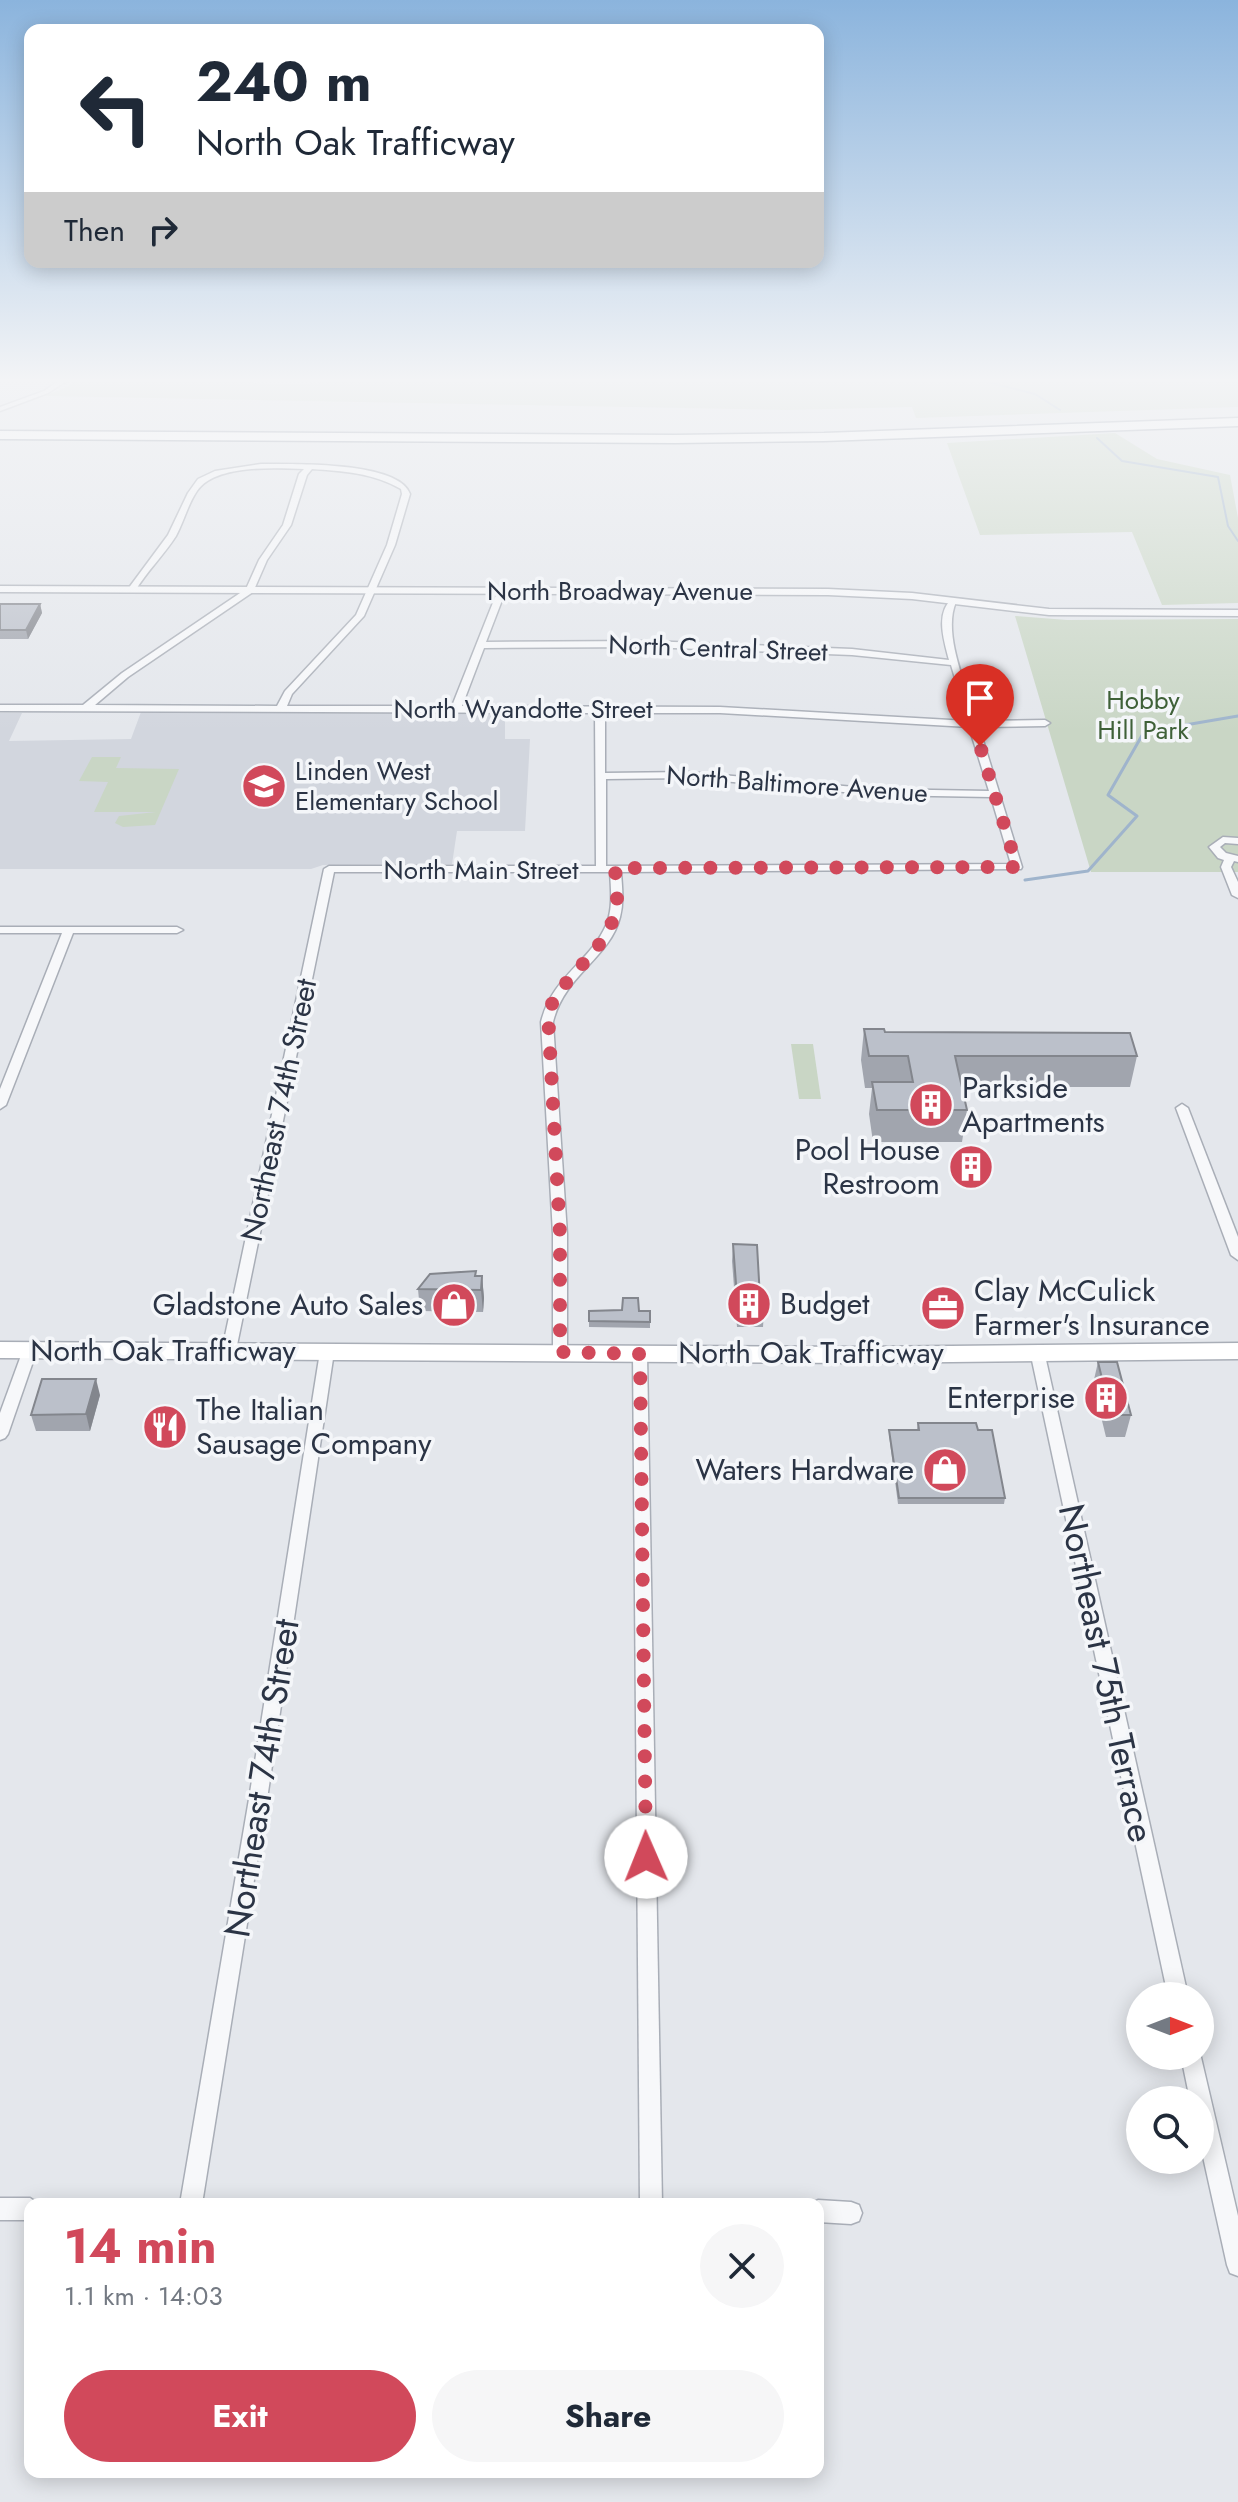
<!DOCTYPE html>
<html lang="en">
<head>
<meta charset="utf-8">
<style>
  :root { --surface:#fff; --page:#f6f6f7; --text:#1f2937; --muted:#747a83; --accent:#d1495b }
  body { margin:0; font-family:Jost,sans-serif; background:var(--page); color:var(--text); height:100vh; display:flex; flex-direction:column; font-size:30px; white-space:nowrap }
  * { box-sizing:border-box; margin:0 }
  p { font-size:26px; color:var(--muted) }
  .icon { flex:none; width:44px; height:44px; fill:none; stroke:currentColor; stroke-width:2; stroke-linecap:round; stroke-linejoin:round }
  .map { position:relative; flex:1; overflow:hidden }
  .sheet { position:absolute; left:24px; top:2198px; width:800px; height:280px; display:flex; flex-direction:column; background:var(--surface); border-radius:16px; box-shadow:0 4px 20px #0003 }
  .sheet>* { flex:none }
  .top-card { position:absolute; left:24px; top:24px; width:800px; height:244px; border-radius:16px; box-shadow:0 4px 20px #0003; background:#fff; color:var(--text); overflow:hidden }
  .needle { width:52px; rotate:90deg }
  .tools { position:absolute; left:1126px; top:1982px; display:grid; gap:16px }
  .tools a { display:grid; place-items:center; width:88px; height:88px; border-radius:50%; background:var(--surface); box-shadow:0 4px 20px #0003; font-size:40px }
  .pin { position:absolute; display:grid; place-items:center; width:68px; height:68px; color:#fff; margin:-82px -34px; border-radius:50% 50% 50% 0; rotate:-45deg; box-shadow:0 0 8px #0007 }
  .pin .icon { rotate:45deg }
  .me { position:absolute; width:88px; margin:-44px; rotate:359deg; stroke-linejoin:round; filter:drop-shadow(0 0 6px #0008) }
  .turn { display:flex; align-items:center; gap:28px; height:168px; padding:0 40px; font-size:36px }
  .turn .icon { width:104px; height:104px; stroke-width:2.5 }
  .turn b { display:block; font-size:56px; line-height:68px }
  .then { display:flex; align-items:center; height:76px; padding:0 40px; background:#0003; gap:16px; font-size:30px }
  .round { display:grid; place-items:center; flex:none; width:84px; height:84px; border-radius:42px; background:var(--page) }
  .overview { display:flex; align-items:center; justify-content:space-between; height:136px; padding:0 40px }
  h1 { font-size:48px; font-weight:700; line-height:60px; color:var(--accent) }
  .action { display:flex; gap:16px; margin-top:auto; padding:16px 40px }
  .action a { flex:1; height:92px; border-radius:48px; background:var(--accent); color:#fff; font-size:32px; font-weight:700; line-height:92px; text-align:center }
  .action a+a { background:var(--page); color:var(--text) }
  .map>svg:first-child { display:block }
  .built { fill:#d2d6de }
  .green { fill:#c9d6c5 }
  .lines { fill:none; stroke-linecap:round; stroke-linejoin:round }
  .stream-far1 { stroke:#9fb4cc; stroke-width:2 }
  .stream { stroke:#9fb4cc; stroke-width:3 }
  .minor-casing { stroke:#a9aeb7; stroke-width:3 }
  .tertiary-casing { stroke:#a9aeb7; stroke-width:3 }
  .secondary-casing { stroke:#a9aeb7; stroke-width:3 }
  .motorway-casing { stroke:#8b94a3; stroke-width:3 }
  .minor { fill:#f7f8fa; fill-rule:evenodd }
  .tertiary { fill:#f7f8fa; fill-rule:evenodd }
  .secondary { fill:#fff; fill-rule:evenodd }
  .motorway { fill:#fff; fill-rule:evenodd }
  .wall { fill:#a1a5ae }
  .shaded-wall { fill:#83868d }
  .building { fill:#bbc0ca; stroke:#83868d; stroke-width:2 }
  .route { stroke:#d1495b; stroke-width:14; stroke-dasharray:0 25.2 }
  .labels { text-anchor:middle; stroke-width:7; stroke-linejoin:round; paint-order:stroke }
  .far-street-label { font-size:26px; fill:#2b3445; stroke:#f4f6f9 }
  .far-park-label { font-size:26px; fill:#3f6138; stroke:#f4f6f9 }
  .far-poi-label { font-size:26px; fill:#2b3445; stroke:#f4f6f9; text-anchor:start }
  .poi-label { font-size:30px; fill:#2b3445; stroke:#f4f6f9; text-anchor:start }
  .street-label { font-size:30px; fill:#2b3445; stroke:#f4f6f9 }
  .near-street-label { font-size:36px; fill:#2b3445; stroke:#f4f6f9 }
</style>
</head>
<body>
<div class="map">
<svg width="1238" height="2502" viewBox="0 0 1238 2502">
  <rect width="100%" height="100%" fill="#e4e7ec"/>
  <path class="built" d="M141,712L505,713V739H530L525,831H457L452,864L323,865L311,869H0V713H22L9,741L131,739Z"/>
  <g class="green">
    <path d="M73,380H237C269,386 301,386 333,380H1238V407L916,418L912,407L787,410L45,396L69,386Z"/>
    <path d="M1115,433L1157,459L1230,475L1238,518V603L1162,605L1132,532L980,535L947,443Z"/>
    <path d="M1015,616L1067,620L1238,619V872H1091Z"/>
    <path d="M92,757H121L116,768L179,769L155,825L123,827L115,823L119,816L156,812H94L108,782L79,781Z"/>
    <path d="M791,1044H813L821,1099H799Z"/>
  </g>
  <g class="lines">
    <g class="stream-far1">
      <path d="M980,380L1035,394L1060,410"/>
      <path d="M1097,438L1122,461L1218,477L1228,526L1238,541"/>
    </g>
    <path class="stream" d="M1025,880L1088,871L1137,816L1108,795L1144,732L1238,716"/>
    <g class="minor-casing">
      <g id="minor">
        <path d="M60,380H68L48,393L0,411V407L44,391Z"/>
        <path d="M261,464C291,464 399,461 410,494L395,545L364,616L292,694L287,706H452L496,595L493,591L497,588L504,595L486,642L648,641L852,649L949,660C944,641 935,613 952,599L956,602C942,634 967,688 977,721L1045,720L1050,723L1045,726L979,727L1022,867L1021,869L621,872C622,887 624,902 620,917C610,958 564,975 553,1022L567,1234V1352L565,1356H555L553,1352V1234L541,1022C552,976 591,962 607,923C613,907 611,889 610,872H334L236,1350L234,1354H224L222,1350L324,869L329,866H596L595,713L0,711V705H83L122,673L246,589L259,560L283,525L299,474L304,469C275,468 215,464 197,491C188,504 184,521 176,536C164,555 147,571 135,591L128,589L168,535L188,493L198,479L215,471ZM312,469C342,471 374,473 401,489L402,494L387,545L356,615L285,691L277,706L95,705L128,677L253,592L267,560L291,525L307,475ZM648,647L852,655L951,665L968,721L720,707L462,706L484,648ZM605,713H720L969,727L989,791L877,789L688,772L605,773ZM688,778L877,795L991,797L1011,864L606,866V779Z"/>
        <path d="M1223,837L1238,838V844L1225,843L1220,847L1226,853L1238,856V862L1234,861L1231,867L1238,882V898L1232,895L1221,867L1224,860L1218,858L1209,847Z"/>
        <path d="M0,927H177L183,930L177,933H73L6,1105L0,1109V1089L62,933H0Z"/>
        <path d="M1182,1104L1188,1108L1238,1237V1260L1231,1255L1176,1108Z"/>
        <path d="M30,1345L35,1346L37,1350L8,1434L5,1438L0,1440V1413L23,1350L25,1346Z"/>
        <path d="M1037,1346L1042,1347L1044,1351L1188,1996H1168L1030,1351L1032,1347Z"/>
        <path d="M327,1347L332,1348L334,1352L267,1799L202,2204H180L249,1799L320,1352L322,1348Z"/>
        <path d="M640,1349L645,1350L647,1354L662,2204H640L633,1354L635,1350Z"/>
        <path d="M1200,2053L1238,2216V2276L1230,2273L1227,2265L1200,2143V2100H1190L1181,2056H1200Z"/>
        <path d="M0,2198H30L39,2204H30V2220H0Z"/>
        <path d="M818,2200L851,2202L859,2205L862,2213L859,2221L851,2224L818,2222V2204H810Z"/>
      </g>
    </g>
    <g class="tertiary-casing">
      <path id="tertiary" d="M0,586L828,589L912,593L1049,609L1238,610V616L1049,615L912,599L828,595L0,592Z"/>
    </g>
    <g class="secondary-casing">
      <path id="secondary" d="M0,1342L862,1347L1238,1343V1359L862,1363L0,1358Z"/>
    </g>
    <g class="motorway-casing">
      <path id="motorway" d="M1238,418V426L824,441L675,443L0,439V431L675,435L824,433Z"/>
    </g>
    <use href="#minor" class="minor"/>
    <use href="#tertiary" class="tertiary"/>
    <use href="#secondary" class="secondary"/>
    <use href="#motorway" class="motorway"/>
  </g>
  <g class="wall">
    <path d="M0,604H40L42,613L28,639H0Z"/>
    <path d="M864,1029L885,1032L1137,1056L1130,1087H962L967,1110L962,1142H873L869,1114L872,1088H865L861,1060Z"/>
    <path d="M733,1244L760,1298L764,1310L763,1327H737L732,1261Z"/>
    <path d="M482,1276L484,1298L483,1312L420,1311L418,1289Z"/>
    <path d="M589,1311H650V1328L589,1327Z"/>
    <path d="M1098,1362L1131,1415L1125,1437H1106L1093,1384Z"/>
    <path d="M100,1395L90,1431H36L31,1415Z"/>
    <path d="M918,1423L978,1430L1005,1498L1004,1504H898L889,1435V1430H917Z"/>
  </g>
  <g class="shaded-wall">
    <path d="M40,604L42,613L28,639L26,630Z"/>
    <path d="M482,1276L484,1298L483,1312L481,1290Z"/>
    <path d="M96,1379L100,1395L90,1431L86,1414Z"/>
  </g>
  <g class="building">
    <path d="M0,604H40L26,630H0Z"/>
    <path d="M864,1029H884L885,1032L1130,1033L1137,1056H955L967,1110H877L872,1082H913L908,1056H869Z"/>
    <path d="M733,1244L757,1245L760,1298H763L764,1310H738Z"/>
    <path d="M476,1271L475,1276H482L481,1290L418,1289L430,1274Z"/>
    <path d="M623,1298H638L639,1311H650V1322L589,1321V1311L622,1310Z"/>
    <path d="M1098,1362H1117L1131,1415H1111Z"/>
    <path d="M42,1379H96L86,1414L31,1415Z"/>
    <path d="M918,1423H976L978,1430H992L1005,1498H899L889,1430H919Z"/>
  </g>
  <linearGradient id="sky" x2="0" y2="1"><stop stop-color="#8bb4dd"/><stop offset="0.52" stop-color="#f3f4f6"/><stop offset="1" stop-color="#f3f4f6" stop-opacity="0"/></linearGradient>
  <rect width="1238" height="731" fill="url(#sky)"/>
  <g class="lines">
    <path class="route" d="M646,1857L640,1354L560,1352V1234L548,1013C562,975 605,953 615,913C619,899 616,882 615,868L1017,867L980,746"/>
  </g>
  <defs>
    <g id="school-disc" transform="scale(2.3)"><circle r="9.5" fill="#d1495b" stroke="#f4f6f9"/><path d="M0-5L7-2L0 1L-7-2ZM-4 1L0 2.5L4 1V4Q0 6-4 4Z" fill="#fff"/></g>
    <g id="building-disc" transform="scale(2.3)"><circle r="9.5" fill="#d1495b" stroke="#f4f6f9"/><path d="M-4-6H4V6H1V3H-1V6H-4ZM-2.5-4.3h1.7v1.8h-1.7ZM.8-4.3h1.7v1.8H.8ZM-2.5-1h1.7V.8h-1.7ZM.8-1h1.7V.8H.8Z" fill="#fff"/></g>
    <g id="shop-disc" transform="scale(2.3)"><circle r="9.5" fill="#d1495b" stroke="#f4f6f9"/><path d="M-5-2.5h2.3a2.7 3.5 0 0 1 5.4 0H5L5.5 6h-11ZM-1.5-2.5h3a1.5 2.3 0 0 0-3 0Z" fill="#fff"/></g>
    <g id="office-disc" transform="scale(2.3)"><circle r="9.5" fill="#d1495b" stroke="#f4f6f9"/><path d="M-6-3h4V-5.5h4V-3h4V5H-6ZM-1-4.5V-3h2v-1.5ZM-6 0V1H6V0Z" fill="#fff"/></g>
    <g id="restaurant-disc" transform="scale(2.3)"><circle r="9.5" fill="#d1495b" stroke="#f4f6f9"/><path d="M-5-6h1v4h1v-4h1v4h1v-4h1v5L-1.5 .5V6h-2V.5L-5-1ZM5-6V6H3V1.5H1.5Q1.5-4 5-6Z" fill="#fff"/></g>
  </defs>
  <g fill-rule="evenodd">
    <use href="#school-disc" x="264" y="786"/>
    <use href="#building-disc" x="931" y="1105"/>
    <use href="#building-disc" x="971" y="1167"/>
    <use href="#building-disc" x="749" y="1304"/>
    <use href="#shop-disc" x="454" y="1305"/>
    <use href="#office-disc" x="943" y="1308"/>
    <use href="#building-disc" x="1106" y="1398"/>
    <use href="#restaurant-disc" x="165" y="1427"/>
    <use href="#shop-disc" x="945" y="1470"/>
  </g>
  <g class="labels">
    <g class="far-street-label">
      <text x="620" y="600">North Broadway Avenue</text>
      <text transform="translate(718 648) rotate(2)" y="9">North Central Street</text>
      <text x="523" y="718">North Wyandotte Street</text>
      <text transform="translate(797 784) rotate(4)" y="9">North Baltimore Avenue</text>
      <text x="481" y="879">North Main Street</text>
    </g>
    <g class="far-park-label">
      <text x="1143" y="709">Hobby<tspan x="1143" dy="30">Hill Park</tspan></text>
    </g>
    <g class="far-poi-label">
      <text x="295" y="780">Linden West<tspan x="295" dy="30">Elementary School</tspan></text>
    </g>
    <g class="poi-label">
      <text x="962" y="1098">Parkside<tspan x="962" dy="34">Apartments</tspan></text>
      <text x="940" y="1160" text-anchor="end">Pool House<tspan x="940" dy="34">Restroom</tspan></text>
      <text x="974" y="1301">Clay McCulick<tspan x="974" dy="34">Farmer's Insurance</tspan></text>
      <text x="780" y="1314">Budget</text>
      <text x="423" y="1315" text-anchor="end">Gladstone Auto Sales</text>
      <text x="1075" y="1408" text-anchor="end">Enterprise</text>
      <text x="196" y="1420">The Italian<tspan x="196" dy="34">Sausage Company</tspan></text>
      <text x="914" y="1480" text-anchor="end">Waters Hardware</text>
    </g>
    <g class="street-label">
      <text transform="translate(279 1110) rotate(-78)" y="10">Northeast 74th Street</text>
      <text x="163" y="1361">North Oak Trafficway</text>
      <text x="811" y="1363">North Oak Trafficway</text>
    </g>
    <g class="near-street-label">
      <text transform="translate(1107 1673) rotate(78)" y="13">Northeast 75th Terrace</text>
      <text transform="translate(261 1778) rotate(-81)" y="13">Northeast 74th Street</text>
    </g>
  </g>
</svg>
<div class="tools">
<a><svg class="needle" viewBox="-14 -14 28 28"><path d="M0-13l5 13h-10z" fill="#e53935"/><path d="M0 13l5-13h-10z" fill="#747a83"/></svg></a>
<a><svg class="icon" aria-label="search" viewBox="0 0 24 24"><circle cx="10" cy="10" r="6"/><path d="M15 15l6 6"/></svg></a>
</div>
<div class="pin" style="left:980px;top:746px;background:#d93025"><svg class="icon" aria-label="arrive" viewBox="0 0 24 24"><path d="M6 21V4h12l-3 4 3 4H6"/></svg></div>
<svg class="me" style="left:646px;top:1857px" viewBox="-20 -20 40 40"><circle r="19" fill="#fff"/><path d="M0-13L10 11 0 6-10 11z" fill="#d1495b"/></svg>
<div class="top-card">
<div class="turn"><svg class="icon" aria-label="left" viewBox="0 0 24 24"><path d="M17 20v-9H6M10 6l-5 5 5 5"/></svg><div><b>240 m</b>North Oak Trafficway</div></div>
<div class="then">Then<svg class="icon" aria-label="right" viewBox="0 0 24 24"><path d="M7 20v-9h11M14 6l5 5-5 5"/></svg></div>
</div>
<section class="sheet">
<div class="overview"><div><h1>14 min</h1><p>1.1 km · 14:03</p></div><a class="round"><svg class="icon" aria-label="close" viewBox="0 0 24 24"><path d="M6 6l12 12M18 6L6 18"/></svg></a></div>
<div class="action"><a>Exit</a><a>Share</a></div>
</section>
</div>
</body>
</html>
